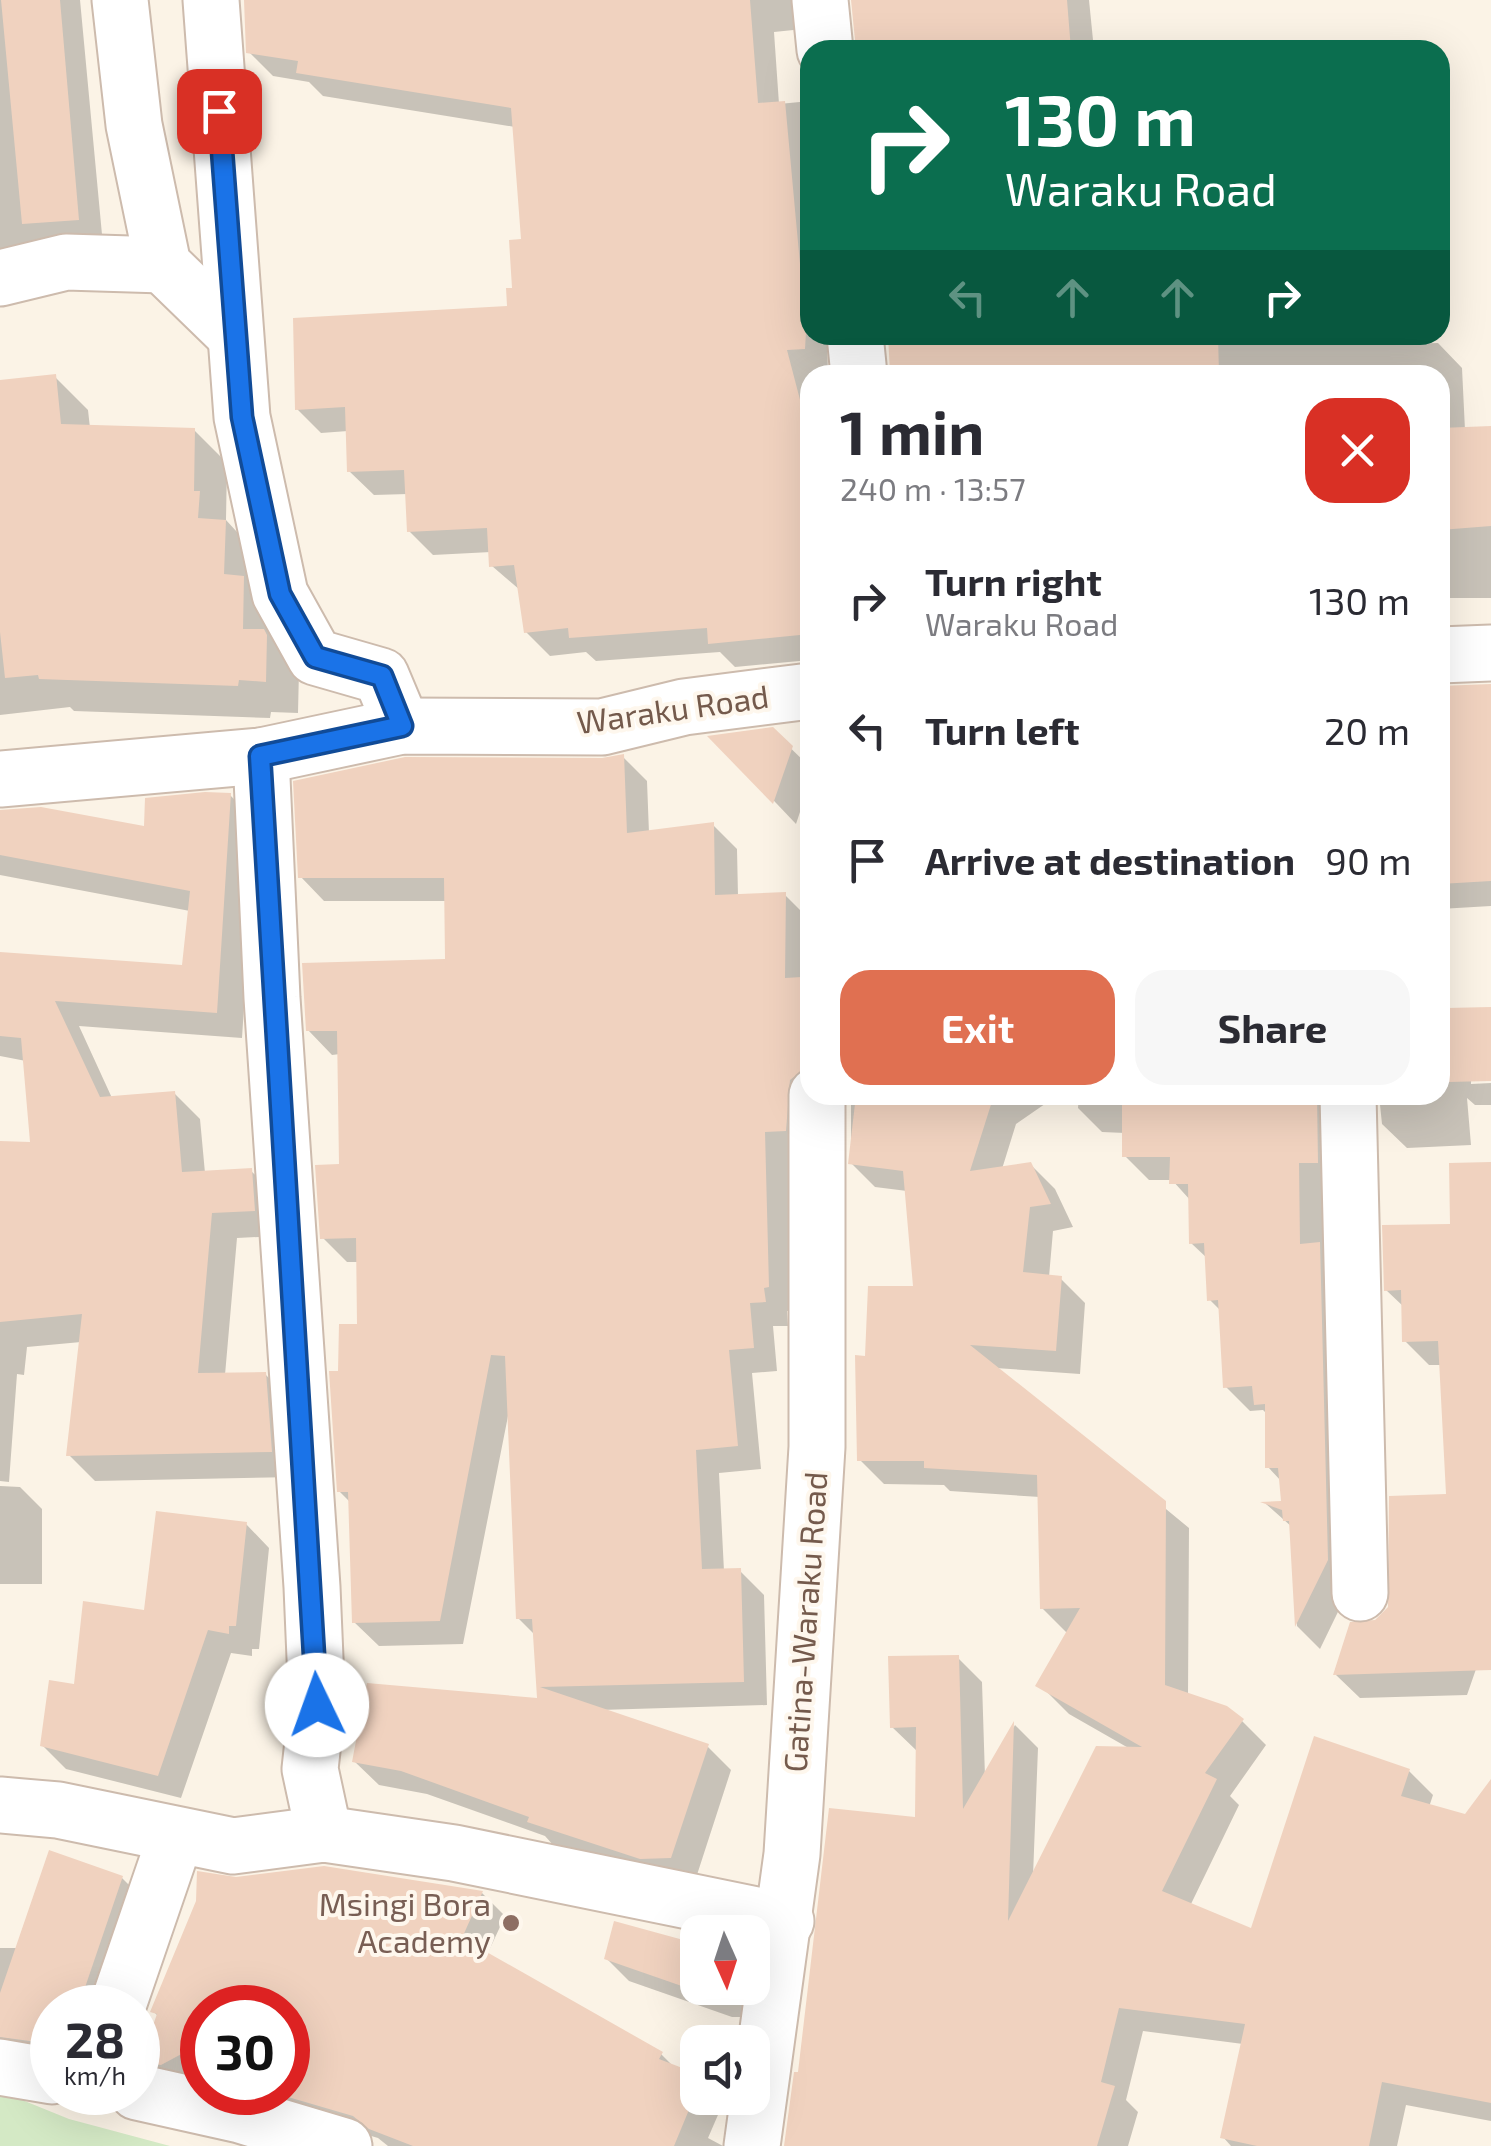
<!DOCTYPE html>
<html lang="en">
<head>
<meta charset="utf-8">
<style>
  :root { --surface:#fff; --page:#f7f7f7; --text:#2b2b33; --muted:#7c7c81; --accent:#e07051 }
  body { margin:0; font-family:"Exo 2",sans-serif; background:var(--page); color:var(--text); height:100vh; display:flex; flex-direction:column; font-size:38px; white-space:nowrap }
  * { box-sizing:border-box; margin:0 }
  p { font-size:32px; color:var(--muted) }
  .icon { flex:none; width:55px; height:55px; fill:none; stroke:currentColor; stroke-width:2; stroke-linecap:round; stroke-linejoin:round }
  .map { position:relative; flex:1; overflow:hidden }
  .drawer { position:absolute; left:800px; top:365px; width:650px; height:740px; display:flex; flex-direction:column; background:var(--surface); border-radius:30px; box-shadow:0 10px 40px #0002 }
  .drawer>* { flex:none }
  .hud { position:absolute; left:800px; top:40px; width:650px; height:305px; border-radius:30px; box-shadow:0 10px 40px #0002; background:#0b6e4f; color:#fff; overflow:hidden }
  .needle { width:65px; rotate:177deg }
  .fabs { position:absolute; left:680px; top:1915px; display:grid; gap:20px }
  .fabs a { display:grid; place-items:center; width:90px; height:90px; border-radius:20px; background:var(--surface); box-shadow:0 10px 40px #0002; font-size:50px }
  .speed { position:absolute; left:30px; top:1985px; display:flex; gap:20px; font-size:50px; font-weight:700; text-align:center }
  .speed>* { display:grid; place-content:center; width:130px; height:130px; border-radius:50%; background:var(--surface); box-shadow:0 10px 40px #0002; line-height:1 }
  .speed small { font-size:25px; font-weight:400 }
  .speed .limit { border:15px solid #d22; background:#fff; color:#111 }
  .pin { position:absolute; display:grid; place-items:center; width:85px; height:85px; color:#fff; margin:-42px; border-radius:20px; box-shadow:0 5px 15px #0006 }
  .me { position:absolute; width:110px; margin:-55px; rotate:357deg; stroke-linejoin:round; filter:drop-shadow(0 0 8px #0008) }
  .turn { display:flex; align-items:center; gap:35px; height:210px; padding:0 40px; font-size:45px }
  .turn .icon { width:130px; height:130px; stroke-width:2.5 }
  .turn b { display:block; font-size:70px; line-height:85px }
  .lanes { display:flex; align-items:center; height:95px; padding:0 40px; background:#0003; justify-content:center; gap:50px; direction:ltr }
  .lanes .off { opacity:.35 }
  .round { display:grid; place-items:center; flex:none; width:105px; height:105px; border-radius:30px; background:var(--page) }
  .summary { display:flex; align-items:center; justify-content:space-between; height:170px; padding:0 40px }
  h1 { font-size:60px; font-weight:700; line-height:75px }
  .button { display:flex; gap:20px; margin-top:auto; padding:20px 40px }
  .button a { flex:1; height:115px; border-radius:30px; background:var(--accent); color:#fff; font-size:40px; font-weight:700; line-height:115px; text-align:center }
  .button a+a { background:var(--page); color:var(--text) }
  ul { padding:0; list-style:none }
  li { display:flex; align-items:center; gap:30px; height:130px; padding:0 40px }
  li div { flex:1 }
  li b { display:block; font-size:38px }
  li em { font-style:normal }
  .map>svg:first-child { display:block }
  .green { fill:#d4e9c5 }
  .shadow { fill:#0003 }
  .building { fill:#f0d2bf }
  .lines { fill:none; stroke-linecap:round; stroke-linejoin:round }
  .minor-casing { stroke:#cdbbad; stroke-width:59 }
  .minor { stroke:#fff; stroke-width:55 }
  .route-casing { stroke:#114b97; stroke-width:25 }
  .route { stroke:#1a73e8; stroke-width:18 }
  .education-dot { fill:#8d6e63; stroke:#fef7ed; stroke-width:4 }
  .labels { text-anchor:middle; stroke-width:8; stroke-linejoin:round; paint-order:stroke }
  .street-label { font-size:32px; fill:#745a4c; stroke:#fef7ed }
  .education-label { font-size:32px; fill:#785e54; stroke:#fef7ed; text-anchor:end }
</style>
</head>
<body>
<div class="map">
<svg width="1491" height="2146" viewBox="0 0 1491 2146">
  <rect width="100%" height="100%" fill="#fbf3e6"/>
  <path class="green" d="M0,2091L69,2119L170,2146H0Z"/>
  <g class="shadow">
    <path d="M0,0H80L103,245L0,283Z"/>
    <path d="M246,0H825L813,28L774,32L779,104L810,101V335H860L854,342L827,343L828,372L809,373L810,660L735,667L720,652L596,661L586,652L550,656L526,632L520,590L492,566L491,552L433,555L409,531L408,494L374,495L349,471L348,431L321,433L297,409L510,308L524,242L515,127L323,96L309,82L273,76L249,52Z"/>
    <path d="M854,0H1089L1094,50H857Z"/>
    <path d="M891,335H1368V345L1438,343L1462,368L1465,430H1491V598H1440V375H892Z"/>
    <path d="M55,377L88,410L90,428L194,430L227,463L226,520L258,555L276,612L275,645L299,670L298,713L271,712L270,718L74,711L70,707L0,715V383Z"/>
    <path d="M1491,685V906L1440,909V687Z"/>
    <path d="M772,730L810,767V782L796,824L713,737Z"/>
    <path d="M623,757L647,781L649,833L713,825L737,849L738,896L785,895L809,919V1154L788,1155L792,1311H787L788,1326H773L777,1371L752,1373L761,1469L719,1473L724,1571H740L764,1595L767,1705L600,1710L707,1746L731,1770L695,1881L554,1846L545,1836L427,1794L379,1785L354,1761L540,1701L535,1635L518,1618L508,1416L463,1644L379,1646L354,1622L351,1503L339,1491L341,1373L360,1327L359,1262H347L323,1238L342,1166L340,1054L332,1055L308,1030L448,961L447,901H324L300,876Z"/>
    <path d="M230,795L256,822L242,1038L79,1026L112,1098L174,1093L200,1119L205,1173L251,1171L278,1197L280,1236L237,1238L225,1375L265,1374L291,1401L297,1477L95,1481L69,1455L81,1342L27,1347L24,1375L17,1374L9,1482L0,1481V1144H33L26,1061L0,1056V954L185,968L190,911L0,875V810L147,829Z"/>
    <path d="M1491,1009V1078L1471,1079V1084L1491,1083V1105H1475L1467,1098L1471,1145L1407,1148L1382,1124L1379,1095H1440V1053L1451,1062Z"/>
    <path d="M851,1095L1055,1097L1016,1124L1002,1169L1030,1164L1055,1189L1073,1227L1053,1231L1049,1277L1061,1279L1085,1303L1080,1374L995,1368L1189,1528L1188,1696L1242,1721L1266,1745L1230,1796L1239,1805L1191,1904L1252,1931L1409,1771L1433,1795L1429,1807L1466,1817L1491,1799V2121L1406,2105L1397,2146H1231L1223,2137L1243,2044L1143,2031L1126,2100L1138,2112L1128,2146H790L801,2075L917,1819V1751L892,1727L958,1658L982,1682L985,1777L1015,1725L1038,1748L1033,1876L1132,1750L1069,1714L1044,1689L1068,1634L1042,1608L1040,1497L950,1491L944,1485L884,1484L860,1460L867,1358L916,1288L907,1191L875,1187L851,1163Z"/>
    <path d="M1079,1095H1354L1342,1186H1322L1323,1249L1344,1269L1351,1585L1320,1649L1297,1626L1292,1527L1266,1504L1284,1503L1282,1482L1268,1467V1415L1263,1410L1250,1411L1226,1387L1221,1311L1210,1300L1208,1259L1191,1243V1201L1172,1180H1149L1125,1156V1133L1102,1132L1078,1108Z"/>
    <path d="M1491,1164V1626L1467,1695L1360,1698L1336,1675L1390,1608L1449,1497L1442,1365H1429L1405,1341L1404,1307L1386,1290L1452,1227Z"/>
    <path d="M0,1486L20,1487L42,1509V1584H0Z"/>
    <path d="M246,1524L269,1548L259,1649H252V1656L231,1653L181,1798L66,1769L42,1745L76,1686L147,1613Z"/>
    <path d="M324,1868L482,1893L505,1916L487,1955L661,2054L675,2068L698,2077V2098L724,2101L708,2138L723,2146H388L378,2138L270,2106L256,2092H288V2008H202V2078L185,2087L166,2084L143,2061L159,2017L153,2011L236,1880Z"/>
    <path d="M122,1878L152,1908L117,2008H52V2070L0,2047V1948H18Z"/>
    <path d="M606,1958L698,1988H752L746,2017H732L629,1981Z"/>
  </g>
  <g class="building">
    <path d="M1,0H60L79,220L22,224Z"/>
    <path d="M244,0H750L758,103L785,101L800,264L810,263L805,349L787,350L810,438V634L708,644L707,628L569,638L568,628L524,633L514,565L489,567L487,528L407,532L404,470L347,472L345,407L295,410L293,318L507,306L506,288H512L509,240L521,239L511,108L296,73L298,61L246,53Z"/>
    <path d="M851,0H1067L1071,50H856Z"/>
    <path d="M888,335H1218L1219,375L890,373Z"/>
    <path d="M56,374L61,424L195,428L194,491H200L198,518L226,520L224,574L244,576L243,629H264L267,635L266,682L239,680L238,686L39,679L38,675L5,678L0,632V380Z"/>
    <path d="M1491,426V526L1440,530V428Z"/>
    <path d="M1491,684V881L1440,884V686Z"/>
    <path d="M773,727L793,746L773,804L707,736Z"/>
    <path d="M624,754L627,833L714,822L715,895L786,892L785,978L802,977L808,1066L790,1080L786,1131L765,1132L769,1287L764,1288L766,1302L750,1303L754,1348L729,1350L738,1446L696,1450L702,1569L741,1568L744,1682L540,1687L709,1744L671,1858L640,1859L527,1822L529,1817L401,1771L352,1762L367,1683L537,1698L532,1619H516L505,1356L491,1355L440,1621L352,1623L348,1492H337L329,1371H338L339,1324H357L356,1238L320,1239L315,1165L339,1164L337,1031H306L302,963L445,959L444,878H298L293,781L405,757L602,758Z"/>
    <path d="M205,792L231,793L217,1013L55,1001L100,1097L175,1091L182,1172L252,1168L255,1211L212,1213L198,1373L266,1372L272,1452L66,1456L82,1314L0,1322V1141L30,1142L21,1038L0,1036V952L182,965L190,891L0,855V810L41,807L144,826L145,798Z"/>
    <path d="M1491,1007V1081L1448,1082L1447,1008Z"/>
    <path d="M856,1095H994L970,1171L1031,1162L1051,1204L1030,1207L1023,1272L1062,1276L1056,1351L970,1345L1166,1501L1165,1685L1227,1706L1244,1719L1205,1773L1217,1779L1162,1891L1251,1928L1314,1736L1410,1769L1401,1796L1465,1814L1491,1779V2103L1382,2082L1369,2146H1257L1220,2138L1245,2024L1119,2008L1101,2082L1115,2086L1097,2146H784L794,2072H798L829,1808L915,1817L916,1727L890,1728L888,1656L959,1655L963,1809L1014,1721L1008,1921L1096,1746L1142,1747L1035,1686L1080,1608L1040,1609L1037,1475L924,1468V1461H857L855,1355L865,1356L868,1286H913L903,1171L848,1164Z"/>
    <path d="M1122,1095H1317L1318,1163H1299L1300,1244L1320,1242L1328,1560L1295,1627L1289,1521H1283L1282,1510L1260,1502L1281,1501L1278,1468H1265V1404L1254,1405L1252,1386L1223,1388L1218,1300L1207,1301L1204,1243L1189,1244L1188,1184H1169L1170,1157H1122Z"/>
    <path d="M1491,1162V1670L1333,1675L1350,1622L1375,1620L1388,1607L1389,1496L1446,1494L1438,1341L1402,1342L1401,1290L1384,1291L1382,1225L1450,1224L1449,1163Z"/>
    <path d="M156,1511L247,1522L236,1626H229V1634L208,1630L158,1776L40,1746L49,1680L74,1684L83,1601L144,1610Z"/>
    <path d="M49,1850L123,1876L78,2008H52V2044L0,2037V1993Z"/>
    <path d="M324,1866L483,1891L462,1938L663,2052L659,2059L698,2074V2088L674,2146H413L369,2129L353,2116L288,2097V2008L274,2005L202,2008V2043L161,2065L140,2062L157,2014L150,2012L196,1901L197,1871L236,1877Z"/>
    <path d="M614,1921L698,1944V1988H727L722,2000L604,1959Z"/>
  </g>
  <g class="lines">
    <g class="minor-casing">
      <g id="minor">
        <path d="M120,0L134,125L163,265L233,333"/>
        <path d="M211,0L242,417L280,594L315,657L381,676L402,726"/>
        <path d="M820,0L825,50"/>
        <path d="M0,278L66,262L163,265"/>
        <path d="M855,335L859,375"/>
        <path d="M1440,655L1491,653"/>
        <path d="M261,756L272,998L312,1587L317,1705L310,1769L324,1834"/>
        <path d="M0,779L261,756L402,726L602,727L684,707L810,691"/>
        <path d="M1348,1095L1360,1593"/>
        <path d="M0,1805L58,1810L233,1846L324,1834L454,1853L786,1921"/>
        <path d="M117,2008L176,1836"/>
        <path d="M0,2067L52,2076"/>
        <path d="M137,2092L240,2115L344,2146"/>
        <path d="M752,2146L792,1854L817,1447V1095"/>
      </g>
    </g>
    <use href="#minor" class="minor"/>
  </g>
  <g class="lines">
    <g class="route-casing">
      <path id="route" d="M219,111L242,417L280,594L315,657L382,676L402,726L260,756L317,1705"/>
    </g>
    <use href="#route" class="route"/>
  </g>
  <circle class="education-dot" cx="511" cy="1923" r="10"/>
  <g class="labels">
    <g class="street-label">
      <text transform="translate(673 710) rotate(-8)" y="11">Waraku Road</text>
      <text transform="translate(806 1622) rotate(-86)" y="11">Gatina-Waraku Road</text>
    </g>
    <g class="education-label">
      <text x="491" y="1916">Msingi Bora<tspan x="491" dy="37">Academy</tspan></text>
    </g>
  </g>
</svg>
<div class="fabs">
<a><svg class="needle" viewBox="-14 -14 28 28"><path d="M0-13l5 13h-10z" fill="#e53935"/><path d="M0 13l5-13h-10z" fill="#7c7c81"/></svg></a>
<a><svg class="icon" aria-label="sound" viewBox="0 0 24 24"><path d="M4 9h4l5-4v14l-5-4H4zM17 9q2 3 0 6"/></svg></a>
</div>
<div class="speed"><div>28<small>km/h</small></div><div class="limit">30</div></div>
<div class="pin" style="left:219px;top:111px;background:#d93025"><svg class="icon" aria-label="arrive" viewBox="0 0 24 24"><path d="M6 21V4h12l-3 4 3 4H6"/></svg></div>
<svg class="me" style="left:317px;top:1705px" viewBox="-20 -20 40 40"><circle r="19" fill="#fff"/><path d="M0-13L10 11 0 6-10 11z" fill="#1a73e8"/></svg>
<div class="hud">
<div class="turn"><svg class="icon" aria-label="right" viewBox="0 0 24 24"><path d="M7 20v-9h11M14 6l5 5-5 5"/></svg><div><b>130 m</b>Waraku Road</div></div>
<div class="lanes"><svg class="icon off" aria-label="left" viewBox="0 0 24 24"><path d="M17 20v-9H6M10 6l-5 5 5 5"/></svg><svg class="icon off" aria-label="ahead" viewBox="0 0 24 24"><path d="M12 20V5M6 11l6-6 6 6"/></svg><svg class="icon off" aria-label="ahead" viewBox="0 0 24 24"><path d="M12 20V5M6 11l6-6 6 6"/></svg><svg class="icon" aria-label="right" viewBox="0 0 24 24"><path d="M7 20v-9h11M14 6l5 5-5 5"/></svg></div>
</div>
<section class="drawer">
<div class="summary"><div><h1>1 min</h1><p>240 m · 13:57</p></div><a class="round" style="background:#d93025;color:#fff"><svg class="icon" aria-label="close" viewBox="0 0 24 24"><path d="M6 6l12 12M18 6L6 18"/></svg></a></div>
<ul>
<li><svg class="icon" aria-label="right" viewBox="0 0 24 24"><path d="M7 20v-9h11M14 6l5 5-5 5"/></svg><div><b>Turn right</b><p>Waraku Road</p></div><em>130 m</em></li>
<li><svg class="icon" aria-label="left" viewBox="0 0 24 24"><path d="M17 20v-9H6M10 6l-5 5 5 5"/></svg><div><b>Turn left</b></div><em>20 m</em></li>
<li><svg class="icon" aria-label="arrive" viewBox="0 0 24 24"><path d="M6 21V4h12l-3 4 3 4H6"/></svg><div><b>Arrive at destination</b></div><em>90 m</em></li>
</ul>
<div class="button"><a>Exit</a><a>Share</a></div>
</section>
</div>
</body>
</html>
